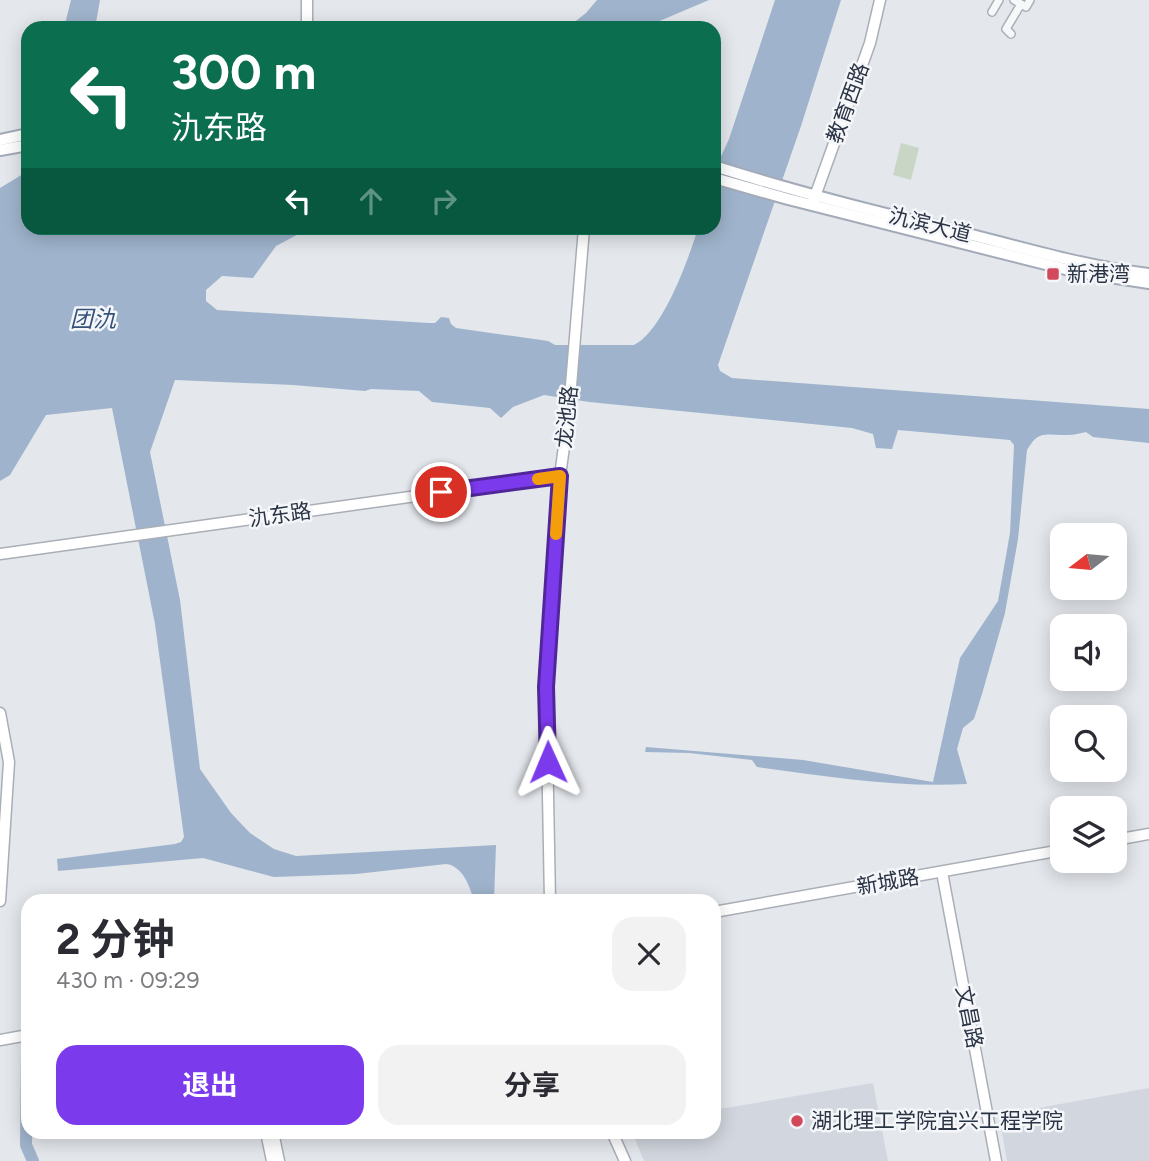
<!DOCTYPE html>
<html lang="zh">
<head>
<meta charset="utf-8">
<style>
  :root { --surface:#fff; --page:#f2f2f3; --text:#2b2b33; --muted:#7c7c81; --accent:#7c3aed }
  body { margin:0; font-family:Figtree,"Noto Sans SC",sans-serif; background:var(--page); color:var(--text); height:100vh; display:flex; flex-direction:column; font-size:26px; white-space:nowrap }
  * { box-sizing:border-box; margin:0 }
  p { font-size:23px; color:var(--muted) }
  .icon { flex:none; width:38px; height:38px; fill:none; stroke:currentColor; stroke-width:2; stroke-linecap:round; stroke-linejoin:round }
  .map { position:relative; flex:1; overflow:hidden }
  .panel { position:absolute; left:21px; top:894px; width:700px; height:245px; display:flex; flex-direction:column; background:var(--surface); border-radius:21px; box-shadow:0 4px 18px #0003 }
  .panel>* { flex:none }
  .guide { position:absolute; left:21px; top:21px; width:700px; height:214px; border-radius:21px; box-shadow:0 4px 18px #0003; background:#0b6e4f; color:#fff; overflow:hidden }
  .needle { width:46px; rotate:254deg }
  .fabs { position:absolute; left:1050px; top:523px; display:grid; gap:14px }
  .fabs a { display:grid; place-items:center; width:77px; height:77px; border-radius:14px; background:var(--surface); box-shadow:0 4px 18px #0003; font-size:35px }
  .pin { position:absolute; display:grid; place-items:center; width:60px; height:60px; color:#fff; margin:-30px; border:4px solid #fff; border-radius:50%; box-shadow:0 2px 7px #0007 }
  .me { position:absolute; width:77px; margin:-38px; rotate:359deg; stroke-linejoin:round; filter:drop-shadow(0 0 5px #0008) }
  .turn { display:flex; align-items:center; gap:24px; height:147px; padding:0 35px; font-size:32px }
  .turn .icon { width:91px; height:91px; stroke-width:2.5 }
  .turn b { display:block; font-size:49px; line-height:60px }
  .lanes { display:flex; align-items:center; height:66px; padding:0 35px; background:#0003; justify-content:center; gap:35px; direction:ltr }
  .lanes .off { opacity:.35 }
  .round { display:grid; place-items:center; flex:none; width:74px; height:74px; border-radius:21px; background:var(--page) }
  .head { display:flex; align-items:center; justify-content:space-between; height:119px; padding:0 35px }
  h1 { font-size:42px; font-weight:700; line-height:52px }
  .primary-button { display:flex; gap:14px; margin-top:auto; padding:14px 35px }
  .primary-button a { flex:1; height:80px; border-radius:21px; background:var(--accent); color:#fff; font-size:28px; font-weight:700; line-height:80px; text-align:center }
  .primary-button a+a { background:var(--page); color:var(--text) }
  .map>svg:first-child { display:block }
  .built { fill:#d2d6de }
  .green { fill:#c9d6c5 }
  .water { fill:#9fb4cc }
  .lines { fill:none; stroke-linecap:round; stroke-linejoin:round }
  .river { stroke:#9fb4cc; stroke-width:12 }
  .street-casing { stroke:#a9aeb7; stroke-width:10 }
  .secondary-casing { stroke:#a9aeb7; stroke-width:13 }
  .primary-casing { stroke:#a3abb8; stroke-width:14 }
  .street { stroke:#f7f8fa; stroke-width:7 }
  .secondary { stroke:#fff; stroke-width:10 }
  .primary { stroke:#fff; stroke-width:10 }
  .route-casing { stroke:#51269a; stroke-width:18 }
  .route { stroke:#7c3aed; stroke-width:12 }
  .slow { stroke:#f59e0b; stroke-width:12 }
  .poi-dot { fill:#d1495b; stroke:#f4f6f9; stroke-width:2.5 }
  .labels { text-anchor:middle; stroke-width:5; stroke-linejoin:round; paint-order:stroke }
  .street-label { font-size:21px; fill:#2b3445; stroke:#f4f6f9 }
  .poi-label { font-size:21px; fill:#2b3445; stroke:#f4f6f9; text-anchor:start }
  .water-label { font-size:23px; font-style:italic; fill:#34527a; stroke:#f4f6f9 }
</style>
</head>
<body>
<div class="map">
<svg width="1149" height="1161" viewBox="0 0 1149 1161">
  <rect width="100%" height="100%" fill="#e4e7ec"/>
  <g class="built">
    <path d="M873,1083L888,1161H644L632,1132H714V1110Z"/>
    <path d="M1149,1088V1161H1007L999,1115Z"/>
  </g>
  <path class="green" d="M901,143L919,148L911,180L893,175Z"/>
  <g class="water">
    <path d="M71,0H100L95,28H64Z"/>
    <path d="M597,0H709L643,28H567L586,13Z"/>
    <path d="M775,0H841L801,126L718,365L720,371L732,378L1149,409V443L1093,437L1086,432C1080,433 1074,435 1068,435C1048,436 1039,428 1027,450L1018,539L1005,613L982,694L974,719L963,728L957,749L967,784C897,788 826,776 757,767L752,760L689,753L645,752L646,747L803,760L933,782L960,658L998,601L1010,533L1014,445L1010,440L898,430L892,449L876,448L873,434L852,428L589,402L544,395L513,407L501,418L490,408L432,402L419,391L371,389L365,391L293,385L175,380L150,452L180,600L200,769L231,813L250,833L274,849L296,856L496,845L494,901H474C470,887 463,866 446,864L356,874L274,877L203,858L58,871L57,859L175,844L181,842L184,837L155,624L112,408L46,415L10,475L0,481V188L28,171V228H310L276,246L253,278L222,276L206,290V301L217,310L429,323H435L441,317L449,318L451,324L456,328L548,341L555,345H634C663,331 689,258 698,228H714V172L729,139Z"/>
  </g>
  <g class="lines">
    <path class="river" d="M27,1052L26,1145L33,1161"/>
    <g class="street-casing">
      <g id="street">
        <path d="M1014,0L1026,7L1030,0"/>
        <path d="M992,12L999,0"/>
        <path d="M1011,34L1006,29L1021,4"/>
      </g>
    </g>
    <g class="secondary-casing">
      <g id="secondary">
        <path d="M307,28V0"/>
        <path d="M813,202L870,43L880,0"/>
        <path d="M0,554L560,476"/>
        <path d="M0,713L9,762L0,901"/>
        <path d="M1115,840L1149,834"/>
        <path d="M942,872L996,1161"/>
        <path d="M550,901L546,687L560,476L569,410L584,228"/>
        <path d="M714,912L1062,850"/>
        <path d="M0,1040L28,1035"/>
        <path d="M266,1132L272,1161"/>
        <path d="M273,1132L279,1161"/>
        <path d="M612,1132L625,1161"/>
      </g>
    </g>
    <g class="primary-casing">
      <g id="primary">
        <path d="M0,140L28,134"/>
        <path d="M0,150L28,145"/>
        <path d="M714,166C799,193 885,214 972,235C1030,250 1089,267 1149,274"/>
        <path d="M714,178L788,199L1077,272L1149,283"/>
      </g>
    </g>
    <use href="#street" class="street"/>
    <use href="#secondary" class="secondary"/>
    <use href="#primary" class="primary"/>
  </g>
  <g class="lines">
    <g class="route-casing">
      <path id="route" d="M441,492L560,476L546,687L548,762"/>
    </g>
    <use href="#route" class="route"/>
    <path class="slow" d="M538,479L560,476L556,534"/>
  </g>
  <g class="poi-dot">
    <rect x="1046" y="267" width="14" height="14" rx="3.5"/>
    <circle cx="797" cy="1121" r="7"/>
  </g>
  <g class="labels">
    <g class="street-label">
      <text transform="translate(848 103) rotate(-70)" y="7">教育西路</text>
      <text transform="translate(930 225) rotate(14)" y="7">氿滨大道</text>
      <text transform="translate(567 417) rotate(-84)" y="7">龙池路</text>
      <text transform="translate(280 515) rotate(-8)" y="7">氿东路</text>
      <text transform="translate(888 882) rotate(-10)" y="7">新城路</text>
      <text transform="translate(969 1017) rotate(79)" y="7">文昌路</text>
    </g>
    <g class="poi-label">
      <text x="1067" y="281">新港湾</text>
      <text x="811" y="1128">湖北理工学院宜兴工程学院</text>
    </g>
    <g class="water-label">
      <text x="93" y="327">团氿</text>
    </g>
  </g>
</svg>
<div class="fabs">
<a><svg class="needle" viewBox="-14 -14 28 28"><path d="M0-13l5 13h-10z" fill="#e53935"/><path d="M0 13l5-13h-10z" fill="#7c7c81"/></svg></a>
<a><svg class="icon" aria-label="sound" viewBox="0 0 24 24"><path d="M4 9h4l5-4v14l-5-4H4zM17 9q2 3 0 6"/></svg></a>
<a><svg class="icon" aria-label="search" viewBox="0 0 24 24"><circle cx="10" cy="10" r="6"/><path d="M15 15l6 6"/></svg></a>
<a><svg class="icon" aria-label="layers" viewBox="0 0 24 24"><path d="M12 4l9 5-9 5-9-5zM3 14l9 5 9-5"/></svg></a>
</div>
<div class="pin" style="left:441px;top:492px;background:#d93025"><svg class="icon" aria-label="arrive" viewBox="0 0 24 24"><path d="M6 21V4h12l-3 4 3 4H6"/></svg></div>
<svg class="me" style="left:548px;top:762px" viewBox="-20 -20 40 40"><path d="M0-17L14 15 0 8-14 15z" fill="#7c3aed" stroke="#fff" stroke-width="4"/></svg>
<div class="guide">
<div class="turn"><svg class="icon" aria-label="left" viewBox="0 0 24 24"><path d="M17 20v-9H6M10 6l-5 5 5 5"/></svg><div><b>300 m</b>氿东路</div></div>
<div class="lanes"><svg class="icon" aria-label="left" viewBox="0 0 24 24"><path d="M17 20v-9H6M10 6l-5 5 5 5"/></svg><svg class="icon off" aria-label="ahead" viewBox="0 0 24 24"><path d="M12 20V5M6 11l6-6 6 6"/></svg><svg class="icon off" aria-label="right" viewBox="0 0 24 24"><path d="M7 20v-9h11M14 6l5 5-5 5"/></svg></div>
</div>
<section class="panel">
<div class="head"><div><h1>2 分钟</h1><p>430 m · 09:29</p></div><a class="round"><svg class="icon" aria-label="close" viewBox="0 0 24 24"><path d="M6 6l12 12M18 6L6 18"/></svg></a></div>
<div class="primary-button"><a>退出</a><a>分享</a></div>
</section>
</div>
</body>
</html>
